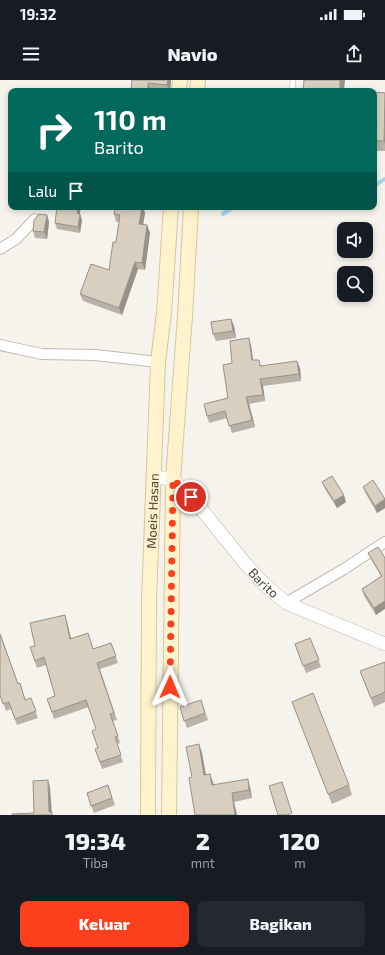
<!DOCTYPE html>
<html lang="id">
<head>
<meta charset="utf-8">
<style>
  :root { --surface:#171b24; --page:#242831; --text:#f1f3f6; --muted:#9ea1a6; --accent:#fc3f1d }
  body { margin:0; font-family:"Exo 2",sans-serif; background:var(--page); color:var(--text); height:100vh; display:flex; flex-direction:column; font-size:15px; white-space:nowrap }
  * { box-sizing:border-box; margin:0 }
  p { font-size:13px; color:var(--muted) }
  .icon { flex:none; width:22px; height:22px; fill:none; stroke:currentColor; stroke-width:2; stroke-linecap:round; stroke-linejoin:round }
  .map { position:relative; height:735px; overflow:hidden }
  .drawer { display:flex; flex-direction:column; background:var(--surface); flex:1 }
  .drawer>* { flex:none }
  .banner { position:absolute; left:8px; top:8px; width:369px; height:122px; border-radius:8px; box-shadow:0 2px 6px #0003; background:#00695c; color:#fff; overflow:hidden }
  .fabs { position:absolute; left:337px; top:142px; display:grid; gap:8px }
  .fabs a { display:grid; place-items:center; width:36px; height:36px; border-radius:8px; background:var(--surface); box-shadow:0 2px 6px #0003; font-size:20px }
  .pin { position:absolute; display:grid; place-items:center; width:34px; height:34px; color:#fff; margin:-17px; border:2px solid #fff; border-radius:50%; box-shadow:0 1px 4px #0007 }
  .me { position:absolute; width:44px; margin:-22px; rotate:1deg; stroke-linejoin:round; filter:drop-shadow(0 0 3px #0008) }
  .turn { display:flex; align-items:center; gap:14px; height:84px; padding:0 20px; font-size:18px }
  .turn .icon { width:52px; height:52px; stroke-width:2.5 }
  .turn b { display:block; font-size:28px; line-height:34px }
  .then { display:flex; align-items:center; height:38px; padding:0 20px; background:#0003; gap:8px; font-size:15px }
  .eta { display:flex; justify-content:space-evenly; align-items:center; height:68px; text-align:center }
  .eta b { font-size:24px; font-weight:800; line-height:28px }
  .button { display:flex; gap:8px; margin-top:auto; padding:8px 20px }
  .button a { flex:1; height:46px; border-radius:8px; background:var(--accent); color:#fff; font-size:16px; font-weight:800; line-height:46px; text-align:center }
  .button a+a { background:var(--page); color:var(--text) }
  .status { display:flex; justify-content:space-between; align-items:center; height:28px; padding:0 20px; background:var(--surface); direction:ltr }
  .status svg { height:11px; fill:currentColor }
  header { display:flex; justify-content:space-between; align-items:center; height:52px; padding:0 20px; background:var(--surface); font-size:18px; font-weight:800 }
  .map>svg:first-child { display:block }
  .lines { fill:none; stroke-linecap:round; stroke-linejoin:round }
  .stream { stroke:#a9d4f2; stroke-width:4 }
  .service-casing { stroke:#c2bbae; stroke-width:6 }
  .minor-casing { stroke:#c2bbae; stroke-width:12 }
  .tertiary-casing { stroke:#c2bbae; stroke-width:14 }
  .secondary-casing { stroke:#d6c79b; stroke-width:16 }
  .service { stroke:#fff; stroke-width:5 }
  .minor { stroke:#fff; stroke-width:10 }
  .tertiary { stroke:#fff; stroke-width:13 }
  .secondary { stroke:#fff3cd; stroke-width:14 }
  .wall { fill:#bab2a6 }
  .shaded-wall { fill:#979187 }
  .building { fill:#d8cfc1; stroke:#979187 }
  .route { stroke:#fc3f1d; stroke-width:7; stroke-dasharray:0 12.6 }
  .labels { text-anchor:middle; stroke-width:4; stroke-linejoin:round; paint-order:stroke }
  .street-label { font-size:13px; fill:#4b4439; stroke:#fff }
</style>
</head>
<body>
<div class="status"><b>19:32</b><svg viewBox="0 0 49 12"><path d="M0 12V9h3v3zM5 12V6h3v6zM10 12V3h3v9zM15 12V0h3v12zM26 1h20v11H26zM47 4h2v5h-2z"/></svg></div>
<header><svg class="icon" aria-label="menu" viewBox="0 0 24 24"><path d="M4 6h16M4 12h16M4 18h16"/></svg>Navio<svg class="icon" aria-label="share" viewBox="0 0 24 24"><path d="M12 15V3M7 8l5-5 5 5M5 13v7h14v-7"/></svg></header>
<div class="map">
<svg width="385" height="735" viewBox="0 0 385 735">
  <rect width="100%" height="100%" fill="#f6f3ec"/>
  <g class="lines">
    <g class="stream">
      <path d="M374,106L385,99"/>
      <path d="M223,134L233,127"/>
    </g>
    <g class="service-casing">
      <path id="service" d="M292,11L293,0"/>
    </g>
    <g class="minor-casing">
      <g id="minor">
        <path d="M0,169L16,159L35,139"/>
        <path d="M0,265L42,274L95,275L158,282"/>
        <path d="M286,523L344,489L385,462"/>
      </g>
    </g>
    <g class="tertiary-casing">
      <g id="tertiary">
        <path id="s1" d="M154,397L173,399L202,430L244,482L264,504L286,523L385,564"/>
      </g>
    </g>
    <g class="secondary-casing">
      <g id="secondary">
        <path d="M179,11L180,0"/>
        <path d="M197,11L198,0"/>
        <path id="s2" d="M148,735L149,521L158,282L164,233L171,127"/>
        <path d="M169,735L173,399L185,236L191,127"/>
      </g>
    </g>
    <use href="#service" class="service"/>
    <use href="#minor" class="minor"/>
    <use href="#tertiary" class="tertiary"/>
    <use href="#secondary" class="secondary"/>
  </g>
  <g class="wall">
    <path d="M132,0H171L170,11L151,10Z"/>
    <path d="M374,12L385,13V71H374Z"/>
    <path d="M145,133L143,145H147L150,153L145,190L138,189L122,235L83,221L80,214L109,190L116,162L119,142H116L114,134Z"/>
    <path d="M80,134L82,140L80,153L57,149L55,143Z"/>
    <path d="M47,135L49,142L47,159L35,158L33,151Z"/>
    <path d="M231,239L234,246L236,258L216,261L213,254Z"/>
    <path d="M251,265L253,280L261,286L300,288L301,301L263,306L265,321L249,324L255,347L232,353L227,338L209,343L207,336L228,318L232,283Z"/>
    <path d="M322,402L346,422L337,428L325,409Z"/>
    <path d="M363,407L385,421V428L377,433L366,414Z"/>
    <path d="M368,473L385,478L376,535L364,516L362,509L381,496L371,479Z"/>
    <path d="M65,535L67,542L71,559L94,569L111,563L118,583L100,589L117,640L113,641L120,663L117,664L123,682L102,689L95,669L98,668L96,649L89,627L54,639L47,619L55,616L46,585L37,588L30,567L35,566Z"/>
    <path d="M0,553L18,604L26,620L31,618L38,638L17,645L11,629L6,631L1,617H0Z"/>
    <path d="M310,558L321,587L306,593L295,564Z"/>
    <path d="M385,582V622L374,627L360,591Z"/>
    <path d="M201,620L208,640L187,648L180,627Z"/>
    <path d="M296,632L349,705L352,715L332,724Z"/>
    <path d="M199,664L202,673L206,695L213,702L214,705L250,707L252,718L234,722L237,735H195L192,697Z"/>
    <path d="M108,705L115,725L94,733L87,713Z"/>
  </g>
  <g class="shaded-wall">
    <path d="M168,0H171L170,11L167,5Z"/>
    <path d="M340,0H345L344,11H340Z"/>
    <path d="M148,3L151,10V11H148Z"/>
    <path d="M385,33V64L384,61Z"/>
    <path d="M78,127H81L79,139L77,133Z"/>
    <path d="M142,127H143L145,133L142,151L139,144Z"/>
    <path d="M80,134L82,140L80,153L78,147Z"/>
    <path d="M47,135L49,142L47,159L44,152Z"/>
    <path d="M147,145L150,153L145,190L142,183Z"/>
    <path d="M135,182L138,189L122,235L119,228Z"/>
    <path d="M231,239L234,246L236,258L233,251Z"/>
    <path d="M249,258L251,265L254,287L252,280Z"/>
    <path d="M297,281L300,288L301,301L299,294Z"/>
    <path d="M260,299L263,306L265,321L263,315Z"/>
    <path d="M246,317L249,324L255,347L252,340Z"/>
    <path d="M344,415L346,422L337,428L334,421Z"/>
    <path d="M385,419V428L377,433L375,426Z"/>
    <path d="M385,521V529L376,535L374,528Z"/>
    <path d="M65,535L67,542L73,566L70,559Z"/>
    <path d="M199,664L202,673L207,703L204,695Z"/>
    <path d="M210,694L213,702L215,713L212,705Z"/>
    <path d="M248,699L250,707L252,718L249,710Z"/>
    <path d="M48,700L50,707L52,735L49,732Z"/>
    <path d="M232,713L234,722L237,735H235Z"/>
  </g>
  <g class="building">
    <path d="M132,0H168L167,5L148,3V11H131Z"/>
    <path d="M304,0H340V11H303Z"/>
    <path d="M374,12L385,13L384,61H374Z"/>
    <path d="M57,127H78L77,133L80,134L78,147L55,143Z"/>
    <path d="M115,127H142L139,144L147,145L142,183L135,182L119,228L80,214L91,184L109,190L113,162H116L120,135L114,134Z"/>
    <path d="M39,134L47,135L44,152L33,151L34,140Z"/>
    <path d="M231,239L233,251L213,254L211,242Z"/>
    <path d="M249,258L252,280H259L260,286L297,281L299,294L260,299L263,315L246,317L252,340L229,346L225,331L207,336L204,324L228,318L223,285L232,283L230,261Z"/>
    <path d="M332,396L344,415L334,421L322,402Z"/>
    <path d="M373,400L385,419L375,426L363,407Z"/>
    <path d="M378,467L385,478V521L374,528L362,509L382,496L368,473Z"/>
    <path d="M65,535L70,559L88,553L93,569L111,563L116,576L97,583L114,633L110,634L118,656L115,657L121,675L100,682L95,669L98,668L92,651L96,649L86,620L52,632L47,619L55,616L44,577L35,581L30,567L35,566L30,543Z"/>
    <path d="M0,554L18,604L20,603L25,620L31,618L36,631L15,639L9,622L3,624L0,615Z"/>
    <path d="M310,558L319,580L303,586L295,564Z"/>
    <path d="M385,582V612L371,618L360,591Z"/>
    <path d="M313,613L349,705L328,714L292,622Z"/>
    <path d="M201,620L205,633L184,641L180,627Z"/>
    <path d="M199,664L204,695L210,694L212,705L248,699L249,710L232,713L235,735H195L189,698L192,697L186,667Z"/>
    <path d="M48,700L49,732H52V735H12V734L34,733L33,701Z"/>
    <path d="M282,702L292,733L287,735H278L269,706Z"/>
    <path d="M108,705L112,718L91,726L87,713Z"/>
  </g>
  <g class="lines">
    <path class="route" d="M170,607L173,399L191,417"/>
  </g>
  <g class="labels">
    <g class="street-label">
      <text dy="5" stroke="none"><textPath href="#s2" startOffset="304">Moeis Hasan</textPath></text>
      <text dy="5" stroke="none"><textPath href="#s1" startOffset="157">Barito</textPath></text>
    </g>
  </g>
</svg>
<div class="fabs">
<a><svg class="icon" aria-label="sound" viewBox="0 0 24 24"><path d="M4 9h4l5-4v14l-5-4H4zM17 9q2 3 0 6"/></svg></a>
<a><svg class="icon" aria-label="search" viewBox="0 0 24 24"><circle cx="10" cy="10" r="6"/><path d="M15 15l6 6"/></svg></a>
</div>
<div class="pin" style="left:191px;top:417px;background:#d93025"><svg class="icon" aria-label="arrive" viewBox="0 0 24 24"><path d="M6 21V4h12l-3 4 3 4H6"/></svg></div>
<svg class="me" style="left:170px;top:607px" viewBox="-20 -20 40 40"><path d="M0-17L14 15 0 8-14 15z" fill="#fc3f1d" stroke="#fff" stroke-width="4"/></svg>
<div class="banner">
<div class="turn"><svg class="icon" aria-label="right" viewBox="0 0 24 24"><path d="M7 20v-9h11M14 6l5 5-5 5"/></svg><div><b>110 m</b>Barito</div></div>
<div class="then">Lalu<svg class="icon" aria-label="arrive" viewBox="0 0 24 24"><path d="M6 21V4h12l-3 4 3 4H6"/></svg></div>
</div>
</div>
<section class="drawer">
<div class="eta">
<div><b>19:34</b><p>Tiba</p></div>
<div><b>2</b><p>mnt</p></div>
<div><b>120</b><p>m</p></div>
</div>
<div class="button"><a>Keluar</a><a>Bagikan</a></div>
</section>
</body>
</html>
